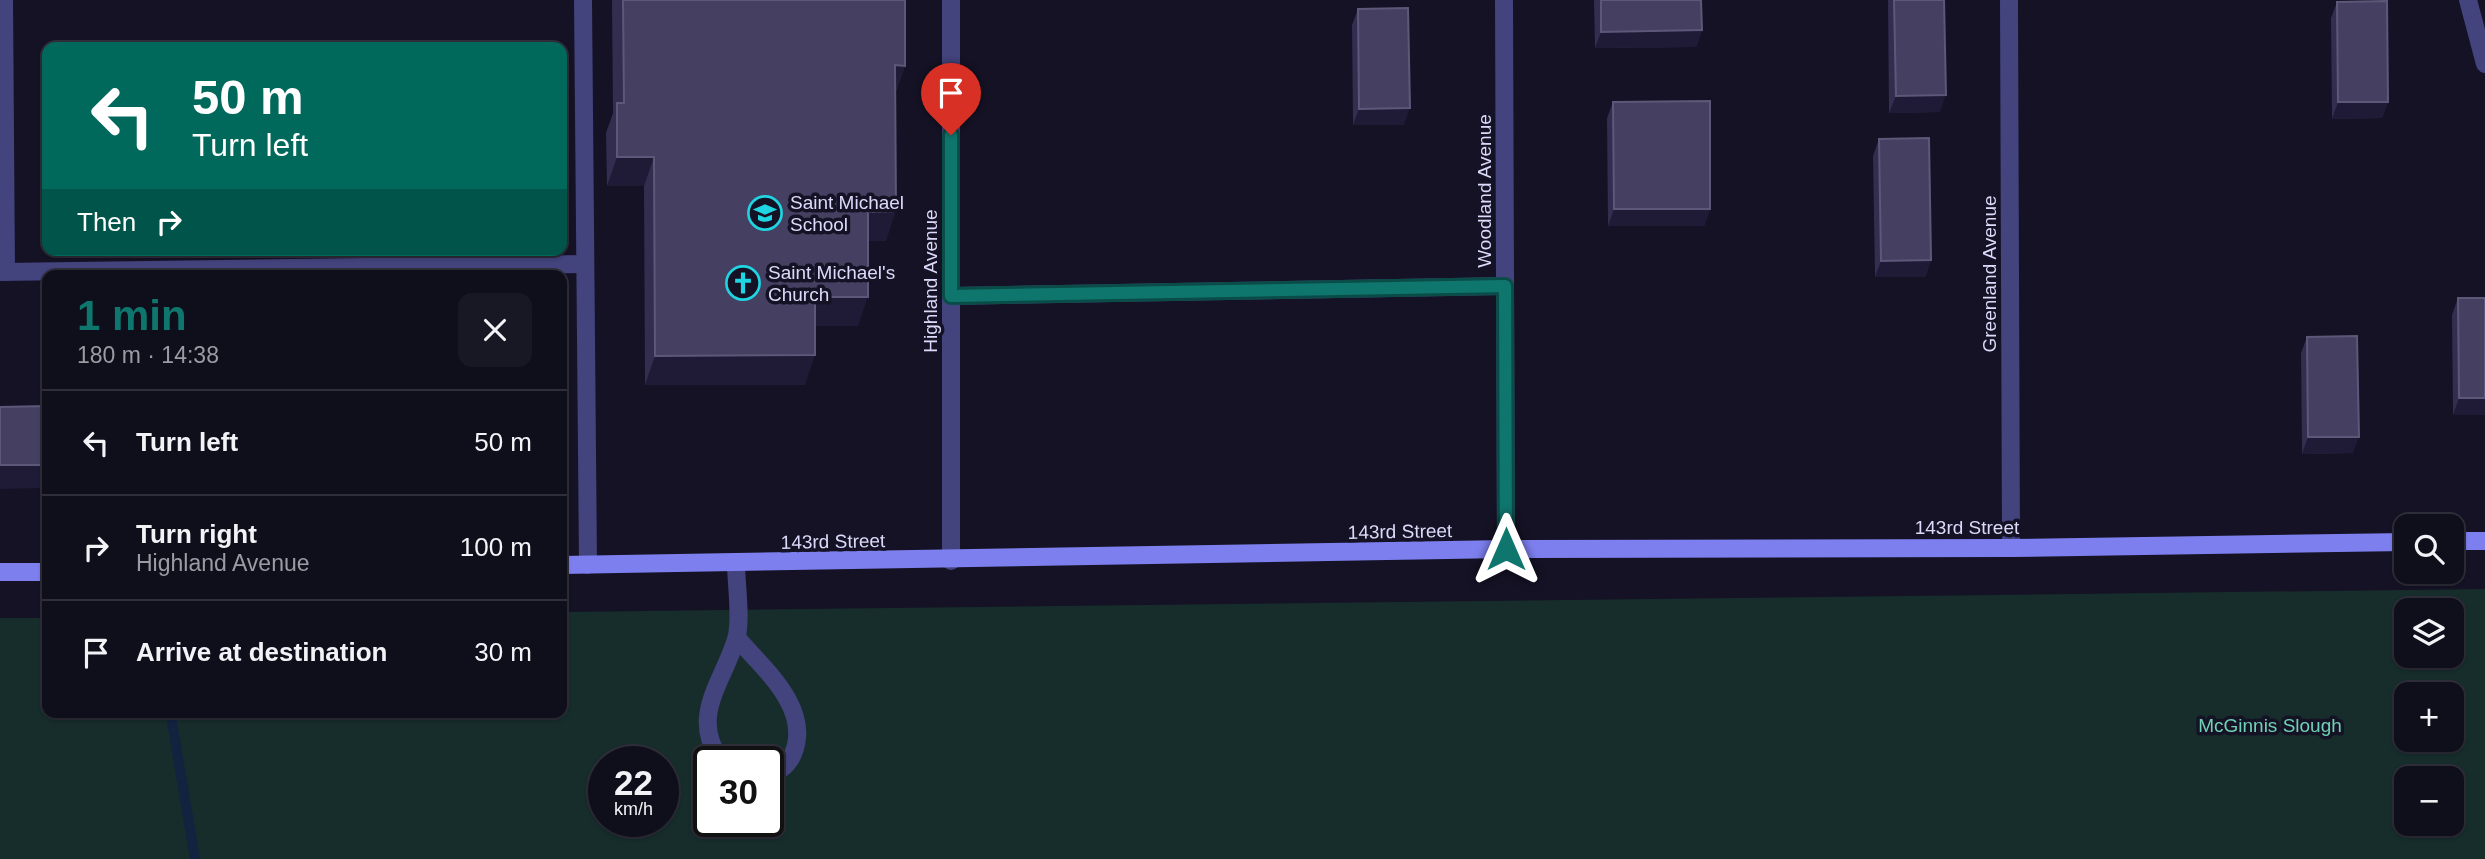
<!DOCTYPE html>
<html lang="en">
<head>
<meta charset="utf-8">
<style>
  :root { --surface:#0f0e1b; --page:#181724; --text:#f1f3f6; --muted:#9b9ca3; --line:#2f2e3a; --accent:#0f766e }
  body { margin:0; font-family:Helvetica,sans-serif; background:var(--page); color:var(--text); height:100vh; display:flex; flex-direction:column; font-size:26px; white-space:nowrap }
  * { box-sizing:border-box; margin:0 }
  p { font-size:23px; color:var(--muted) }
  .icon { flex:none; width:38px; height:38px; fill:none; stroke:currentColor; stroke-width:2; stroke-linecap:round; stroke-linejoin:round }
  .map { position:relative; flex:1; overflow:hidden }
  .side { position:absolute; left:42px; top:270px; width:525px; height:448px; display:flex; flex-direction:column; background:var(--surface); border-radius:14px; box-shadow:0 2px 5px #0004,0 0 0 2px var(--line) }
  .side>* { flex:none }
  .hud { position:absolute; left:42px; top:42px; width:525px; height:214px; border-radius:14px; box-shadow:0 2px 5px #0004,0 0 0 2px var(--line); background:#00695c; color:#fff; overflow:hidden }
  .fabs { position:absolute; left:2394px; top:514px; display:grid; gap:14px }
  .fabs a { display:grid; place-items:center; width:70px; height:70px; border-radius:14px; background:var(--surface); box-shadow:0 2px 5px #0004,0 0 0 2px var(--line); font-size:35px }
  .speed { position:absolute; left:588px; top:746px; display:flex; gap:14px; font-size:35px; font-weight:700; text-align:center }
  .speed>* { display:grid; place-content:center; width:91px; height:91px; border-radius:50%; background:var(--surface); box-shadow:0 2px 5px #0004,0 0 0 2px var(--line); line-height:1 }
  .speed small { font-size:18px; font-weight:400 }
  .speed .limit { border:4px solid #111; border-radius:10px; background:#fff; color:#111 }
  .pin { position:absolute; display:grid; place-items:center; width:60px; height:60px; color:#fff; margin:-72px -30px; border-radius:50% 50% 50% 0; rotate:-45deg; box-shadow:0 0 7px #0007 }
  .pin .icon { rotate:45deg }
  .me { position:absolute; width:77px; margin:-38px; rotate:0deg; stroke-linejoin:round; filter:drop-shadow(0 0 5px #0008) }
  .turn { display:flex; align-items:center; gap:24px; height:147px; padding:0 35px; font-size:32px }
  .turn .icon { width:91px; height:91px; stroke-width:2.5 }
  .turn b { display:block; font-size:49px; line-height:60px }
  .then { display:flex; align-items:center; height:66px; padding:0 35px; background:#0003; gap:14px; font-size:26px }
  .round { display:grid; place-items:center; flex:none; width:74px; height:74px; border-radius:14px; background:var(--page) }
  .summary { display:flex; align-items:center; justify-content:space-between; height:119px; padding:0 35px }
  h1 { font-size:42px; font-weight:700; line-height:52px; color:var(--accent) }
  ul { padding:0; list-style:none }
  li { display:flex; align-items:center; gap:21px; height:105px; padding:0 35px; border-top:2px solid var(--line) }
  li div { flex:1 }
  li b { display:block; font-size:26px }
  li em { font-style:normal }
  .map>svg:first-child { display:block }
  .green { fill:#162d2b; fill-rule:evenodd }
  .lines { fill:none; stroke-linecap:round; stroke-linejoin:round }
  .stream { stroke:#11233e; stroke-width:10 }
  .lane { stroke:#43437d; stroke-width:18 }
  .street { stroke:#43437d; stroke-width:18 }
  .secondary { stroke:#7d7fee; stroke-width:18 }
  .wall { fill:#332d4f }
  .shaded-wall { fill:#1f1a36 }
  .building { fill:#454061; stroke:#5d5879; stroke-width:2 }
  .route-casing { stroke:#0a4d48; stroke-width:18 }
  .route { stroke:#0f766e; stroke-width:12 }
  .labels { text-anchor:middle; stroke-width:7; stroke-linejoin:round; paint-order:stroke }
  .street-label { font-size:19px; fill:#dcdafa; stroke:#141224 }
  .poi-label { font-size:19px; fill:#dcdafa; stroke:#141224; text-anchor:start }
  .park-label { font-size:19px; fill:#6fd1b5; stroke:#141224 }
</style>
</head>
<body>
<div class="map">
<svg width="2485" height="859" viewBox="0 0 2485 859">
  <rect width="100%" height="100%" fill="#141224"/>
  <path class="green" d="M2485,589V859H0V618H47V712H562V612ZM2406,611H2452V656H2406ZM2406,695H2452V740H2406ZM604,761H663V821H604ZM709,761H768V821H709ZM2406,779H2452V824H2406Z"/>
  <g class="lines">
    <path class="stream" d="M172,722L195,859"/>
    <g class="lane">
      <path d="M4,0L6,272"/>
      <path d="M583,0L588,565"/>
      <path d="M0,272L585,264"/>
      <path d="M951,296L1505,286"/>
      <path d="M737,638C764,669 812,709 793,754C788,765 779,772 768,774"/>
      <path d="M721,761C689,716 723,683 736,639C742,621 736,584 736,563"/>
    </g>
    <g class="street">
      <path d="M1504,0L1506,549"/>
      <path d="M2009,0L2011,548"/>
      <path d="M2468,0L2485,64"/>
      <path d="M951,561V0"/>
    </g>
    <g class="secondary">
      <path d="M2452,541H2485"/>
      <path d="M562,565L1506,549L2011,548L2406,542"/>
      <path d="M0,572H47"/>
    </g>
  </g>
  <g class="wall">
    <path d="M612,0H905V66L896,91L886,241H868L858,326H815L805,385H645L644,186H607L606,133L613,113Z"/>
    <path d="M1594,0H1701L1702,30L1696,47L1595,48Z"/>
    <path d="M1888,0H1944L1940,112L1889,113Z"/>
    <path d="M2337,2L2388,102L2382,118L2332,119L2331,18Z"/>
    <path d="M1358,9L1404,125H1353L1352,25Z"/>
    <path d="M1613,102L1710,209L1704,226H1608L1607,118Z"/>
    <path d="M1879,139L1931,260L1925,277H1875L1873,156Z"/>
    <path d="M2458,298L2485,415H2453L2452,315Z"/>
    <path d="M2307,337L2353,453L2302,454L2301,353Z"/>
  </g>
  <g class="shaded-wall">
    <path d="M1702,30L1696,47L1595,48L1601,32Z"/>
    <path d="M895,65L905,66L894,95Z"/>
    <path d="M1946,95L1940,112L1889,113L1896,96Z"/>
    <path d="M2338,102H2388L2382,118L2332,119Z"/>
    <path d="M1410,108L1404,125H1353L1359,109Z"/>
    <path d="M617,157H654L644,186H607Z"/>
    <path d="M1614,209H1710L1704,226H1608Z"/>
    <path d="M896,211L886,241H857L868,212Z"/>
    <path d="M1931,260L1925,277H1875L1881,261Z"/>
    <path d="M815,297H868L858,326H804Z"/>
    <path d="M815,355L805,385H645L655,356Z"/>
    <path d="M2459,398H2485V415H2453Z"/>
    <path d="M2308,437H2359L2353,453L2302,454Z"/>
    <path d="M0,465H47V488L0,489Z"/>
  </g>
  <g class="building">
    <path d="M623,0H905V66L895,65L896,211L868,212V297H815V355L655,356L654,157H617V103H624Z"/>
    <path d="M1601,0H1701L1702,30L1601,32Z"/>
    <path d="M1894,0H1944L1946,95L1896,96Z"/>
    <path d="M2387,1L2388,102H2338L2337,2Z"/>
    <path d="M1408,8L1410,108L1359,109L1358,9Z"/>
    <path d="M1710,101V209H1614L1613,102Z"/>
    <path d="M1929,138L1931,260L1881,261L1879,139Z"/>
    <path d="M2458,298H2485V398H2459Z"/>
    <path d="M2357,336L2359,437H2308L2307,337Z"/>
    <path d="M47,406V465H0V407Z"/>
  </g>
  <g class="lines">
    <g class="route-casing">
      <path id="route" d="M951,135V296L1505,286L1506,549"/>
    </g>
    <use href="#route" class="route"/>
  </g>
  <defs>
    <g id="school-ring" transform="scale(1.75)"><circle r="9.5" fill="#141224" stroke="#1fd5e1" stroke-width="1.5"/><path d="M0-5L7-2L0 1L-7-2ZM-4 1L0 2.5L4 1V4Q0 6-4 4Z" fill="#1fd5e1"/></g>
    <g id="church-ring" transform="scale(1.75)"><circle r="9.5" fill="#141224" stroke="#1fd5e1" stroke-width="1.5"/><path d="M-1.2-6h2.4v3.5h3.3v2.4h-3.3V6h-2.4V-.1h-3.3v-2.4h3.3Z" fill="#1fd5e1"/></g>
  </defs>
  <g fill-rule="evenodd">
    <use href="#school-ring" x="765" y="213"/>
    <use href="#church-ring" x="743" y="283"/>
  </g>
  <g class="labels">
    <g class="street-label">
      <text transform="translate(1484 191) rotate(-90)" y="7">Woodland Avenue</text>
      <text transform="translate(1989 274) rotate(-90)" y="7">Greenland Avenue</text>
      <text transform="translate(930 281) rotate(-90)" y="7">Highland Avenue</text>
      <text x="1967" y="534">143rd Street</text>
      <text transform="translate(1400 531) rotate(-1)" y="7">143rd Street</text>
      <text transform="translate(833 541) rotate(-1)" y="7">143rd Street</text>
    </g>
    <g class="poi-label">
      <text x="790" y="209">Saint Michael<tspan x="790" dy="22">School</tspan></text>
      <text x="768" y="279">Saint Michael's<tspan x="768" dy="22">Church</tspan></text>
    </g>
    <g class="park-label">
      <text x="2270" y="732">McGinnis Slough</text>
    </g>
  </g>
</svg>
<div class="fabs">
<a><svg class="icon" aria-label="search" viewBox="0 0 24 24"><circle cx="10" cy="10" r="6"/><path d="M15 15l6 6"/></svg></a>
<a><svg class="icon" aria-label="layers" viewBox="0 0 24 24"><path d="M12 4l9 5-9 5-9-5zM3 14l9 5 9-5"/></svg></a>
<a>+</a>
<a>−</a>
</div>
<div class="speed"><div>22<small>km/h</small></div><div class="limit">30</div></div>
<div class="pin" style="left:951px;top:135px;background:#d93025"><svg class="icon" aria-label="arrive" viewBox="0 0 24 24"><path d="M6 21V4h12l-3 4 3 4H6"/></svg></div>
<svg class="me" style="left:1506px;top:549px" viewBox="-20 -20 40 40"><path d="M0-17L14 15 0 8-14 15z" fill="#0f766e" stroke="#fff" stroke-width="4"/></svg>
<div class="hud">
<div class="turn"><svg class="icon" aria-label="left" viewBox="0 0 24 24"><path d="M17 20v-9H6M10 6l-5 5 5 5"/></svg><div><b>50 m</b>Turn left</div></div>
<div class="then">Then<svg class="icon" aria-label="right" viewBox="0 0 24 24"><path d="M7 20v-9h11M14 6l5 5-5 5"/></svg></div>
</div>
<section class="side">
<div class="summary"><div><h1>1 min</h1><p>180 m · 14:38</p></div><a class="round"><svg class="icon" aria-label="close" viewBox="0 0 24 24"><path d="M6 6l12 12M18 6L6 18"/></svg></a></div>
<ul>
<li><svg class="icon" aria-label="left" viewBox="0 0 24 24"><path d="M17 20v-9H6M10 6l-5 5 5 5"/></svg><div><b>Turn left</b></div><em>50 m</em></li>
<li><svg class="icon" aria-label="right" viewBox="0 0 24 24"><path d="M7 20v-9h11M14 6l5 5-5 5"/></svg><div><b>Turn right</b><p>Highland Avenue</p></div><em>100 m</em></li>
<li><svg class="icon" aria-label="arrive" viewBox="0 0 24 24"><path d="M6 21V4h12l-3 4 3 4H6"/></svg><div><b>Arrive at destination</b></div><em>30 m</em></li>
</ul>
</section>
</div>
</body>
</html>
